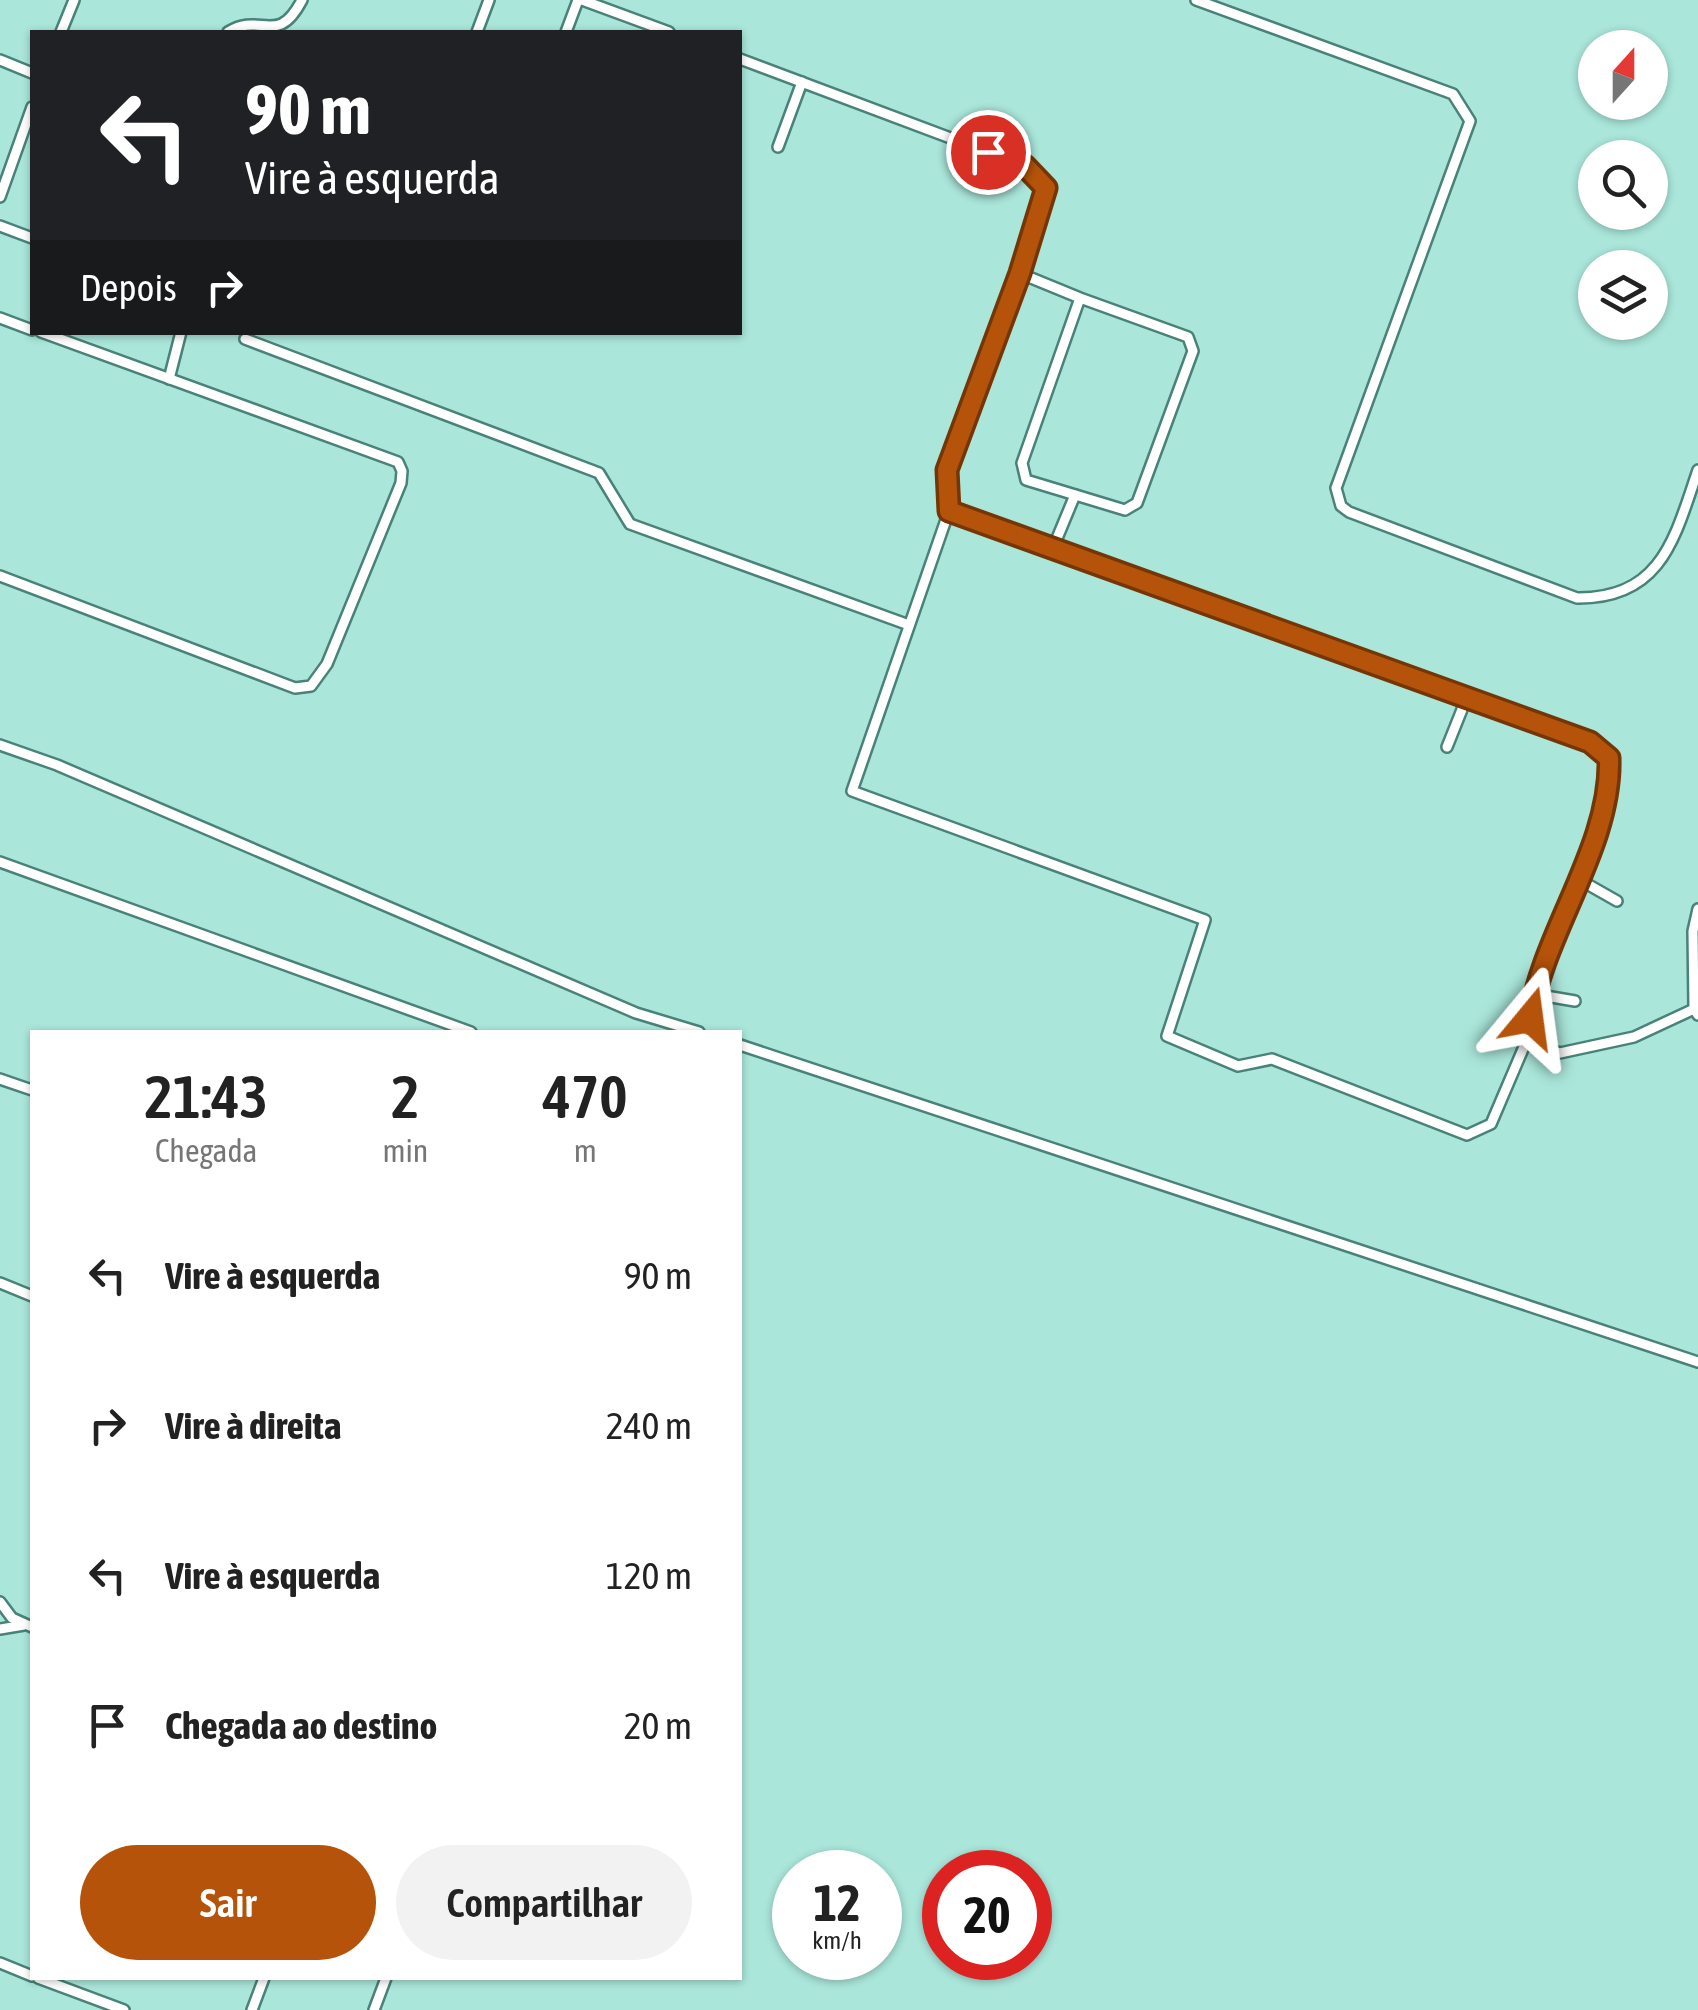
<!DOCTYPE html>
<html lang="pt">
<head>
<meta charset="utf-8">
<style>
  :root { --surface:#fff; --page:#f2f2f2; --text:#222; --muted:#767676; --accent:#b45309 }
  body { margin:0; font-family:"Asap Condensed",sans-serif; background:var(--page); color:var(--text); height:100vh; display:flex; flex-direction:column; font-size:38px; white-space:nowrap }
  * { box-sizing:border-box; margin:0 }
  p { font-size:32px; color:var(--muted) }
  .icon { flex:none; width:55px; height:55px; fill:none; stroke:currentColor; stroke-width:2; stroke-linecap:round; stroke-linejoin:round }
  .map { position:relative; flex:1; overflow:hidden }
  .details { position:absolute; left:30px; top:1030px; width:712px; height:950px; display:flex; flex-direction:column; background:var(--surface); border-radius:0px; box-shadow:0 2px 8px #0004 }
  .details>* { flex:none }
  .hud { position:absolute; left:30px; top:30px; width:712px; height:305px; border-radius:0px; box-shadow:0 2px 8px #0004; background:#202124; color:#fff; overflow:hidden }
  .needle { width:65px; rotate:21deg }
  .tools { position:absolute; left:1578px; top:30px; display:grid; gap:20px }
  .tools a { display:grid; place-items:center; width:90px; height:90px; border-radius:50%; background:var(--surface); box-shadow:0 2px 8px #0004; font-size:50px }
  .speed { position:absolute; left:772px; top:1850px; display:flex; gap:20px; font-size:50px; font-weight:700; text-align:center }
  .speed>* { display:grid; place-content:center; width:130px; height:130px; border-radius:50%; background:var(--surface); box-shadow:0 2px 8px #0004; line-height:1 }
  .speed small { font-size:25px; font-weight:400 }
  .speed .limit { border:15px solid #d22; background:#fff; color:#111 }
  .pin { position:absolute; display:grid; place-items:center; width:85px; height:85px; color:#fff; margin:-42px; border:5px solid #fff; border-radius:50%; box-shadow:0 2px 10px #0007 }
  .me { position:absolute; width:110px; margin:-55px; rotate:16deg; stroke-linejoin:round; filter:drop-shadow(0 0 8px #0008) }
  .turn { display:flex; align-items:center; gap:35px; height:210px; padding:0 50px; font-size:45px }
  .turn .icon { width:130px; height:130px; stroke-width:2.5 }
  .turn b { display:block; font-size:70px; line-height:85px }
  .then { display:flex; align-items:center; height:95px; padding:0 50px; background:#0003; gap:20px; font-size:38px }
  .eta { display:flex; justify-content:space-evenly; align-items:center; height:170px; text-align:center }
  .eta b { font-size:60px; font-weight:600; line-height:70px }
  .action { display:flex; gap:20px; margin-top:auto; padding:20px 50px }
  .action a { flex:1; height:115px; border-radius:60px; background:var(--accent); color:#fff; font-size:40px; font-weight:600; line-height:115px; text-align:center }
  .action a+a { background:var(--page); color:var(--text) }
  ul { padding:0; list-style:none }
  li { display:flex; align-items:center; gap:30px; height:150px; padding:0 50px }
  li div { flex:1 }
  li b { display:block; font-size:38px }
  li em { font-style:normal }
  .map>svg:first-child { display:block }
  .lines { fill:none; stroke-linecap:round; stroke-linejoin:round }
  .lane-casing { stroke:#498278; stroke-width:14 }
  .lane { stroke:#fff; stroke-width:9 }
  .route-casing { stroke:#753606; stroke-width:25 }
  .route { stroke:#b45309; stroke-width:18 }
</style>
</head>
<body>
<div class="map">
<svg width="1698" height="2010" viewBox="0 0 1698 2010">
  <rect width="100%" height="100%" fill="#aae6da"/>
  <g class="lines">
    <g class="lane-casing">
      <g id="lane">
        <path d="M582,0L669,32"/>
        <path d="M1196,0L1453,94L1470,121L1336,488L1341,506L1349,512L1577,598C1662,599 1675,537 1698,470"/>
        <path d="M61,32L74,0"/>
        <path d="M228,32C261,11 277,48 302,0"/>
        <path d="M477,32L489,0"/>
        <path d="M566,32L578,0"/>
        <path d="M740,59L1025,166L1046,188L1019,273L947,470L949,511"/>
        <path d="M0,60L32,73"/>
        <path d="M778,147L802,82"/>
        <path d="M0,197L32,107"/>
        <path d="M0,226L32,238"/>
        <path d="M1019,273L1080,298L1188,337L1193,351L1137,503L1125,510L1026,480L1022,463L1080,298"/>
        <path d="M0,318L32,330"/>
        <path d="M245,339L599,473L630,524L909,625"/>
        <path d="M169,379L181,332"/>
        <path d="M949,511L1590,742L1609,758L1610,785L1580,880L1534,994L1526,1042L1491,1124L1467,1135L1272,1059L1238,1066L1167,1036L1205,920L852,791Z"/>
        <path d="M1053,548L1075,495"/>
        <path d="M0,576L295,688L311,686L327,664L401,483L402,471L398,462L41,332"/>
        <path d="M0,745L57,765L636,1013L699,1032"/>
        <path d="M1447,747L1467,697"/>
        <path d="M0,862L471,1032"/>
        <path d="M1580,880L1617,901"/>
        <path d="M1698,909L1693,931L1694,1009L1698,1015"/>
        <path d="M1534,994L1575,1001"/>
        <path d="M1526,1042L1560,1053L1634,1037L1694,1009"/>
        <path d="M740,1045L1698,1362"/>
        <path d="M0,1079L32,1090"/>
        <path d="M0,1283L32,1296"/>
        <path d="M0,1602L12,1618L32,1627"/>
        <path d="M0,1629L24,1625"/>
        <path d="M0,1963L32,1976"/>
        <path d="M38,1978L124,2010"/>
        <path d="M252,2010L264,1978"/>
        <path d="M374,2010L386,1978"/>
      </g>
    </g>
    <use href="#lane" class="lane"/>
  </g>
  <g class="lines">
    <g class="route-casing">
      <path id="route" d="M988,152L1025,166L1046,188L1020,273L947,470L949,511L1590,742L1609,758C1612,846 1543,932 1530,1018"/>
    </g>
    <use href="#route" class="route"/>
  </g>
</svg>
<div class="tools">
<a><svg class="needle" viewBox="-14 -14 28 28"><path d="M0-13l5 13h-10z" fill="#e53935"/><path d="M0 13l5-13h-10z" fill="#767676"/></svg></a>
<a><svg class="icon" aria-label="search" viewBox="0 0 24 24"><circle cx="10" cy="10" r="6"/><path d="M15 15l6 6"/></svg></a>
<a><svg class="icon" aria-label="layers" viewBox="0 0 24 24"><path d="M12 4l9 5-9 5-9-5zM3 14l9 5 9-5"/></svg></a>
</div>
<div class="speed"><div>12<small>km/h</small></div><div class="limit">20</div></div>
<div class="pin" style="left:988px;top:152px;background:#d93025"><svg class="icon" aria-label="arrive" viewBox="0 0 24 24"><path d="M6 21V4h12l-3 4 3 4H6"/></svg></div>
<svg class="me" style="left:1530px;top:1018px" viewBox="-20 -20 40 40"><path d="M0-17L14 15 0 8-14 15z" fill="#b45309" stroke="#fff" stroke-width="4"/></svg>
<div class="hud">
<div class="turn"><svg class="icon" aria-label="left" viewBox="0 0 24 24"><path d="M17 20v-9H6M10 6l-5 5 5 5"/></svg><div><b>90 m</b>Vire à esquerda</div></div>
<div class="then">Depois<svg class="icon" aria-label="right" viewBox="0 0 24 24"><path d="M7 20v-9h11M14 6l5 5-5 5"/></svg></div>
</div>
<section class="details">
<div class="eta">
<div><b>21:43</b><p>Chegada</p></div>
<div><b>2</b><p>min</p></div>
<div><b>470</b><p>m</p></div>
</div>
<ul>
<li><svg class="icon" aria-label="left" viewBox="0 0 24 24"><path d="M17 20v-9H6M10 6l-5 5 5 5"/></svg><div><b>Vire à esquerda</b></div><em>90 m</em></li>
<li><svg class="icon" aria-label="right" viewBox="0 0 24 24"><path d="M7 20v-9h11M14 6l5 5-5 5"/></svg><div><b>Vire à direita</b></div><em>240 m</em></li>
<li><svg class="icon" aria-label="left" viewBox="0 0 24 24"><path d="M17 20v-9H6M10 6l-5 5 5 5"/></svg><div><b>Vire à esquerda</b></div><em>120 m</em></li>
<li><svg class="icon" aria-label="arrive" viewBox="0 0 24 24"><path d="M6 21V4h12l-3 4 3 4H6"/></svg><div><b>Chegada ao destino</b></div><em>20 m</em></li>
</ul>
<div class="action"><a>Sair</a><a>Compartilhar</a></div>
</section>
</div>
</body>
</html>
